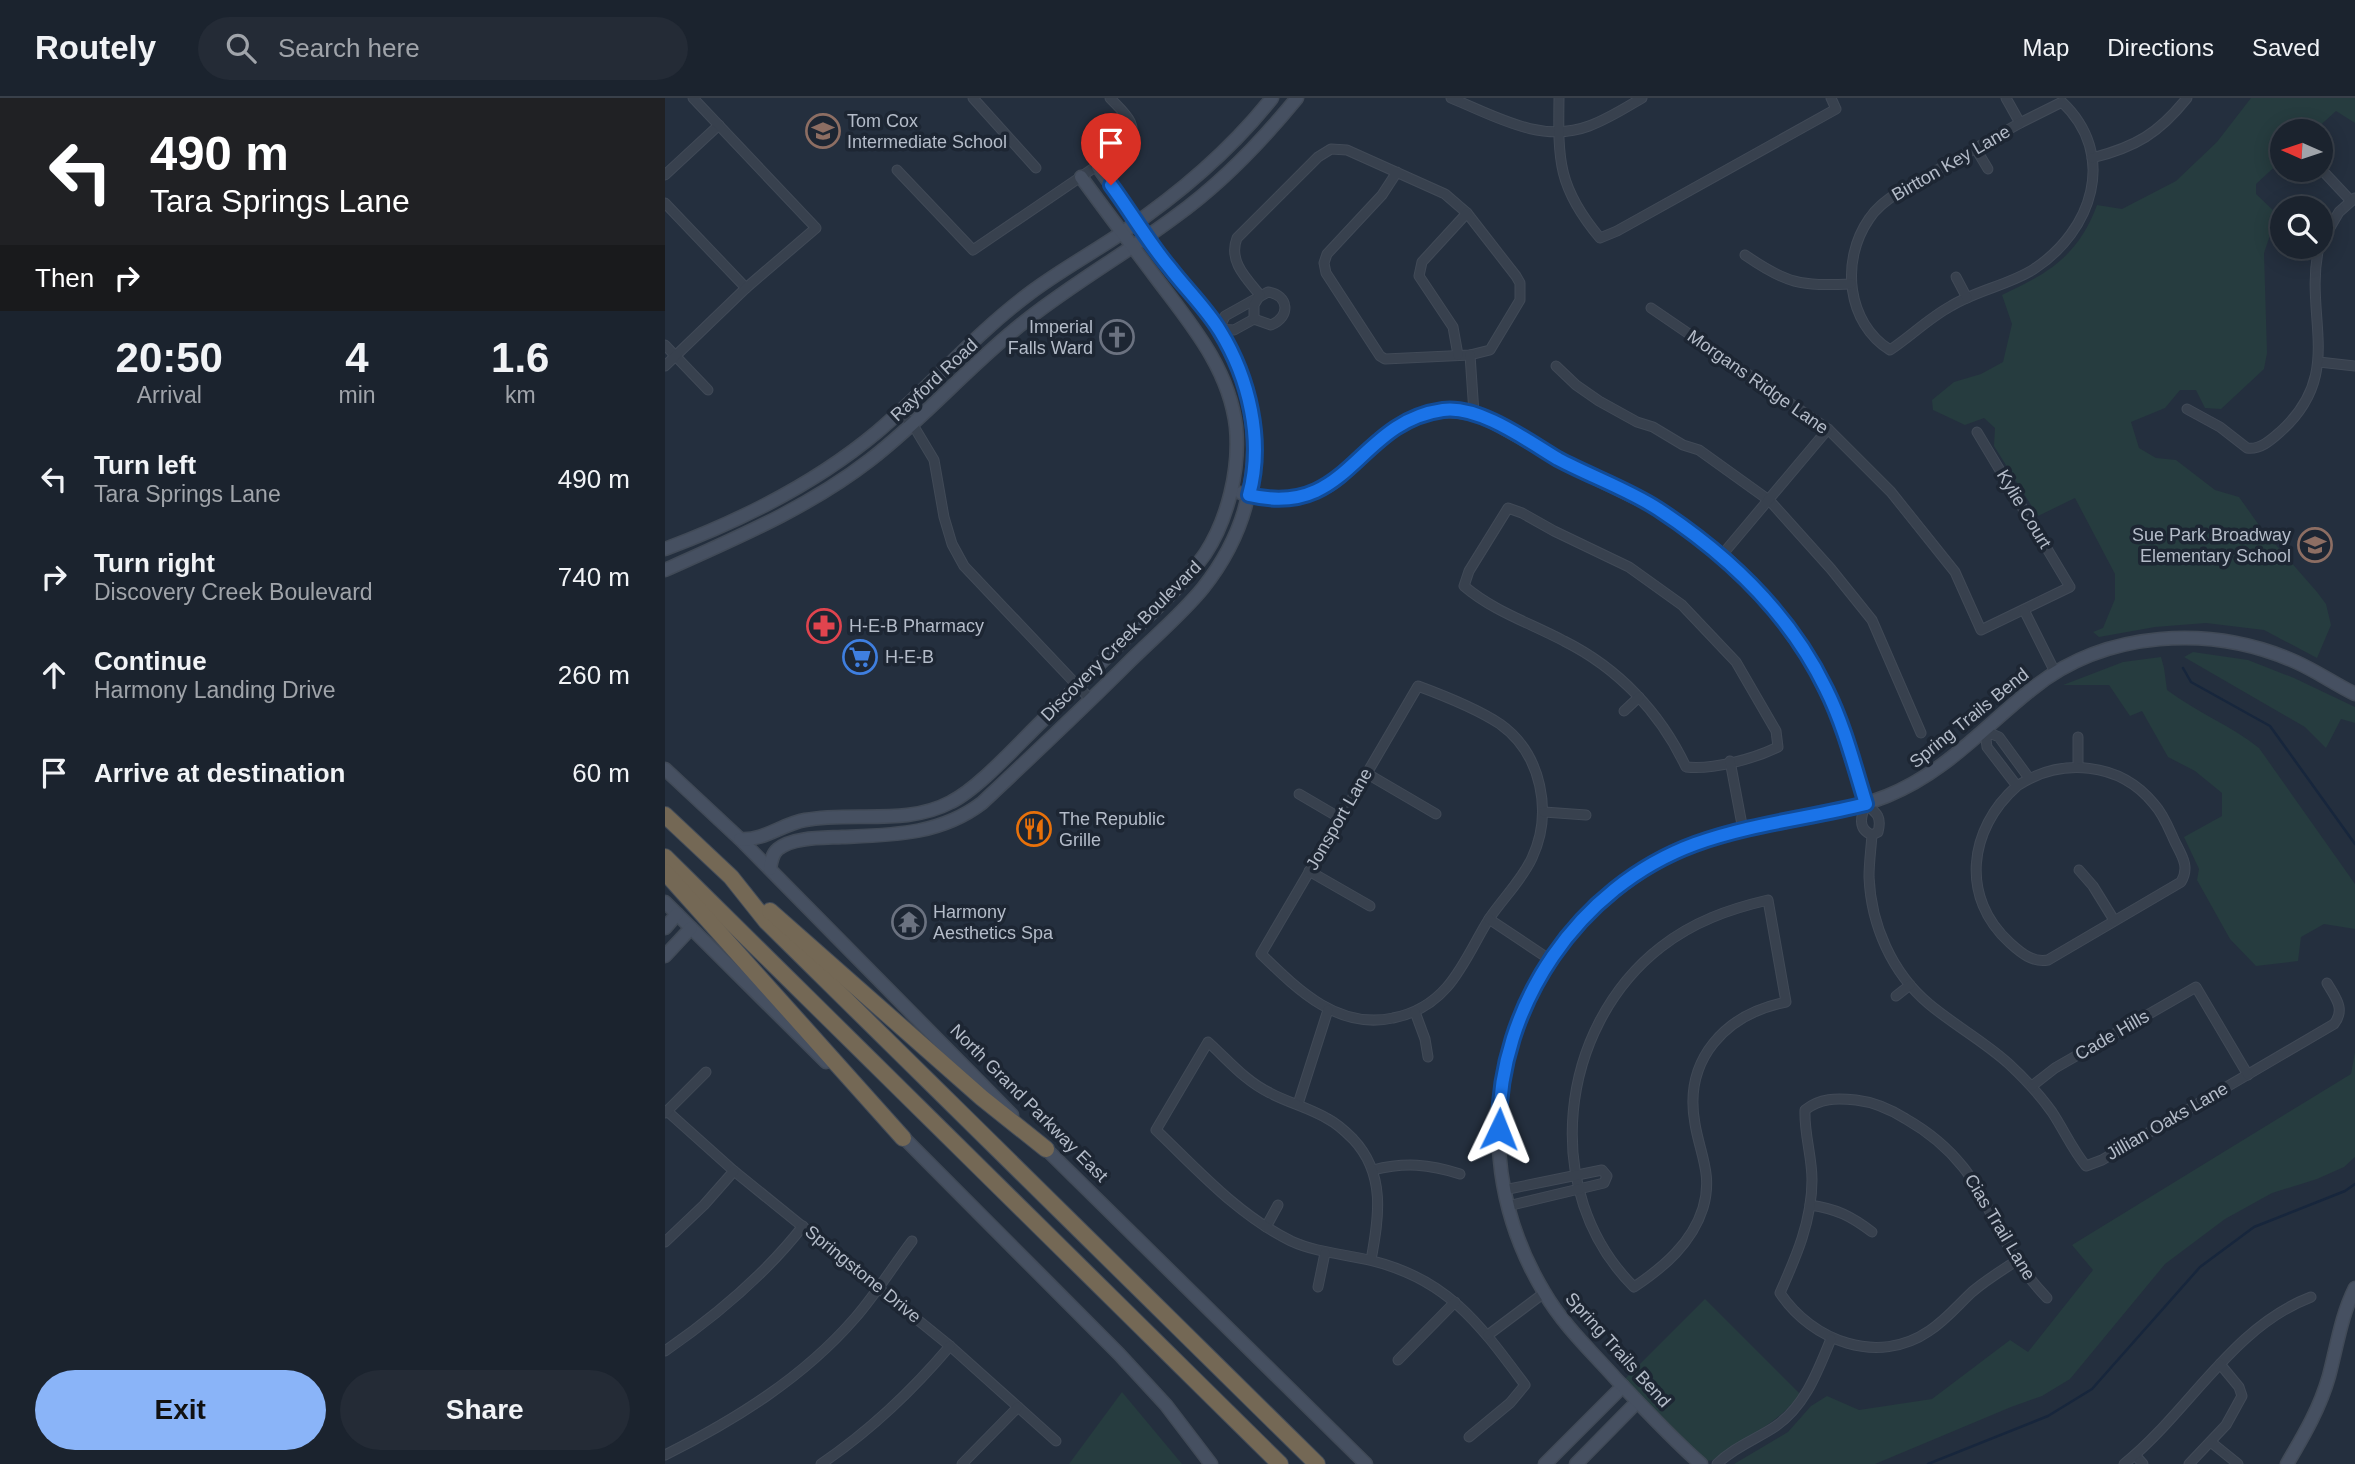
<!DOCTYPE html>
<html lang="en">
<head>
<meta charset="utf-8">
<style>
  :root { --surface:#1b232e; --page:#242b36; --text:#f1f3f6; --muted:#a0a4aa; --line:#39404a; --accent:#8ab4f8 }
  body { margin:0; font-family:Helvetica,sans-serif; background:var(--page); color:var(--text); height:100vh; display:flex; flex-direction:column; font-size:26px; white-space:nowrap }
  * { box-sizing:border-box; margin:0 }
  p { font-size:23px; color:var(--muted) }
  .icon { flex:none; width:38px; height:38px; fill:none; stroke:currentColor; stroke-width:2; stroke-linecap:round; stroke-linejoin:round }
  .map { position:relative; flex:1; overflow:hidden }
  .side { display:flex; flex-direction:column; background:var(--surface); width:665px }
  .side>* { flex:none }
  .top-card { background:#202124; color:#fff; overflow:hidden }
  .needle { width:46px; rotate:273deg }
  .fabs { position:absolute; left:1605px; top:21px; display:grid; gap:14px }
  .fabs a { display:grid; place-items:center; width:63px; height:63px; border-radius:50%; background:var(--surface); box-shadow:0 4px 18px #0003,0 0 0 2px var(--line); font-size:35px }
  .pin { position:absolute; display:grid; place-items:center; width:60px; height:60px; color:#fff; margin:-72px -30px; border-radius:50% 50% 50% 0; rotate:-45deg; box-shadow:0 0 7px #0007 }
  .pin .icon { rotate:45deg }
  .me { position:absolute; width:77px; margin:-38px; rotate:2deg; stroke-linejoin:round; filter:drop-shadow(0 0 5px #0008) }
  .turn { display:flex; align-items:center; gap:24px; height:147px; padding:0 35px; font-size:32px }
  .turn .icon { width:91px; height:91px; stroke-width:2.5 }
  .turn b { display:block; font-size:49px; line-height:60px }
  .then { display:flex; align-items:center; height:66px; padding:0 35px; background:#0003; gap:14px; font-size:26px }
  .eta { display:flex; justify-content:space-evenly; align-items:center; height:119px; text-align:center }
  .eta b { font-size:42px; font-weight:700; line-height:49px }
  .cta { display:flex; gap:14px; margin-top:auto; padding:14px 35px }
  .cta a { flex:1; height:80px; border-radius:42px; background:var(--accent); color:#111; font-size:28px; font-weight:700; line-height:80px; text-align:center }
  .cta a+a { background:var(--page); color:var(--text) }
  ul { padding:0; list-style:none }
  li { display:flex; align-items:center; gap:21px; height:98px; padding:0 35px }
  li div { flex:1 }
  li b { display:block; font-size:26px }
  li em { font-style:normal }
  header { display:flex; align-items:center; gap:42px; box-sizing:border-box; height:98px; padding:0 35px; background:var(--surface); border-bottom:2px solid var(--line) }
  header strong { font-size:33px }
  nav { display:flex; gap:38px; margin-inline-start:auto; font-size:24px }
  .search { width:490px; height:63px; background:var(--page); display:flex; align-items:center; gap:18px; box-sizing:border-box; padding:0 24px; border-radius:38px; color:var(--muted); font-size:26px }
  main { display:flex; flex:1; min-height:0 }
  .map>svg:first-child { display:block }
  .green { fill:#263c3f }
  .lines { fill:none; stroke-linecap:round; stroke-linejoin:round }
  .stream { stroke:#17263c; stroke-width:2.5 }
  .street-casing { stroke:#414a57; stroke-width:11 }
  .secondary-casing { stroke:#414a57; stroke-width:15 }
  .highway-casing { stroke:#434c59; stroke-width:18 }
  .street { stroke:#38414e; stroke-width:9 }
  .secondary { stroke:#465061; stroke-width:12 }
  .highway { stroke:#746855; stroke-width:16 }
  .route-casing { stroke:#114b97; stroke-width:18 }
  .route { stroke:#1a73e8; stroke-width:12 }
  .labels { text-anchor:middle; stroke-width:7; stroke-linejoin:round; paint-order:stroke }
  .poi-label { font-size:18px; fill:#b4bcc9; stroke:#1d2633; text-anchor:start }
  .street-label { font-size:18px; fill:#b4bcc9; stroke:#1d2633 }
</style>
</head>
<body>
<header>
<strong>Routely</strong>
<div class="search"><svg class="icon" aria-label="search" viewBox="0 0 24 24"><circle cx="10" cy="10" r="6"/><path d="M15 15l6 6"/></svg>Search here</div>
<nav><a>Map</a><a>Directions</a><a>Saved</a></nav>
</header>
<main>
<section class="side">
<div class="top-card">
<div class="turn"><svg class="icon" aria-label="left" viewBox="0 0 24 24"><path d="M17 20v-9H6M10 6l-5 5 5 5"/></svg><div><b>490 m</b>Tara Springs Lane</div></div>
<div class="then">Then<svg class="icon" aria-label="right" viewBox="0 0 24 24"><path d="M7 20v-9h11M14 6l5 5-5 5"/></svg></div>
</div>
<div class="eta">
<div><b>20:50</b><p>Arrival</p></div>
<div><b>4</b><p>min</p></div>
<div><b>1.6</b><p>km</p></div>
</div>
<ul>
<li><svg class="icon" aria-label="left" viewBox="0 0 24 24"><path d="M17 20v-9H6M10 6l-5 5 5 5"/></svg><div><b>Turn left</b><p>Tara Springs Lane</p></div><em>490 m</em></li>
<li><svg class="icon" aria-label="right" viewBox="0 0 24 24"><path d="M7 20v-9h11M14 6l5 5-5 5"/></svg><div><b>Turn right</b><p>Discovery Creek Boulevard</p></div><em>740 m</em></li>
<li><svg class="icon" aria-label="ahead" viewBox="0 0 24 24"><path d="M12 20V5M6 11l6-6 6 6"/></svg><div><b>Continue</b><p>Harmony Landing Drive</p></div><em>260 m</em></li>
<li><svg class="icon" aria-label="arrive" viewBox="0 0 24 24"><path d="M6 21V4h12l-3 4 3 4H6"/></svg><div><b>Arrive at destination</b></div><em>60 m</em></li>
</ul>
<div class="cta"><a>Exit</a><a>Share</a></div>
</section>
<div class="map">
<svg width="1690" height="1366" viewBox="0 0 1690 1366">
  <rect width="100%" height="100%" fill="#242f3e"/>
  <g class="green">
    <path d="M1586,0H1690V25L1671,13L1649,33H1617V62L1591,86V96L1612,116L1599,155L1602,255L1599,271L1556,311L1540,310L1531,292H1515L1500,310L1466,324L1474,350L1491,360L1511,362L1550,392L1574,399L1596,430L1652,494L1661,506L1666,527L1652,560L1599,532L1541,525L1490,529L1434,539L1428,534L1438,530L1450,501V476L1410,400L1373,418L1329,348L1330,330L1319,320L1300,327L1268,312L1267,302L1289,284L1316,276L1338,264L1347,226L1337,197C1384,175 1413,158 1432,107L1457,111L1511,83L1552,44Z"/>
    <path d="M1528,554L1583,562L1629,580L1690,609V625L1676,621L1661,650L1640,629L1519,559Z"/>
    <path d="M1496,559L1499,570L1502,592C1531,614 1565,627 1594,650L1690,786V831L1659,826L1636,839L1633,863L1591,868L1565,841L1532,782L1534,771L1519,739L1557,718V695L1530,673L1503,659L1477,613L1465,618L1444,587H1398L1458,564Z"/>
    <path d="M1690,954V1059L1679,1069L1652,1081L1607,1095L1560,1121L1500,1166L1405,1281L1377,1298L1346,1309L1210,1366H1069L1123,1334L1146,1308L1162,1298L1194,1312L1267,1301L1345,1242L1363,1254L1428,1172L1407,1147L1686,976Z"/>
    <path d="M1040,1201L1135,1296C1113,1327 1077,1340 1048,1362L1043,1363L1025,1350L959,1282Z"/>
    <path d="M457,1294L517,1366H404Z"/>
  </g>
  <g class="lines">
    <g class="stream">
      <path d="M1518,570L1526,584L1605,628L1690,746"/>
      <path d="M1263,1366L1383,1318L1427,1291L1535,1169L1589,1129L1680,1093L1690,1086"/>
    </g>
    <g class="street-casing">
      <g id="street">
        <path d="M308,0L371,70"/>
        <path d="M786,0C830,18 876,46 924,28C943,21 960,10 977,0"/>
        <path d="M894,0C893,63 893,90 935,140L952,133L1171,11L1166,0"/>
        <path d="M1341,0L1355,25"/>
        <path d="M1397,4C1453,57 1427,133 1369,171C1344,187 1312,192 1286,208C1264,220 1246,238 1225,252C1182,225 1175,163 1204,121C1211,110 1221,103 1232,95L1355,25Z"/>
        <path d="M1311,51L1323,71"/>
        <path d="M1427,60C1471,49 1494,35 1522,0"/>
        <path d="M1656,71L1686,103"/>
        <path d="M232,72L308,152L464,46C475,26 458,14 445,0"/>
        <path d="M0,77L54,27"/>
        <path d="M0,105L81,190"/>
        <path d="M1656,145L1674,114L1690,100"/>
        <path d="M1080,157C1122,186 1135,188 1186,186"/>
        <path d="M1291,179L1302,200"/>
        <path d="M603,194C624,197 626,219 606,227L589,221L569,232L554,231L560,218Z"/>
        <path d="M986,210L1163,331L1226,394L1290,474L1316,532L1405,489L1312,334"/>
        <path d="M589,221V207L595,197C581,180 563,163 572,140L653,59L666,51L682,52L780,96L802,115L851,178L855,185V202L825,252L805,257L720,261L715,258L661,175L659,165L662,156L717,97L732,74"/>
        <path d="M0,247L43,292"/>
        <path d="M793,257L788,229L754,178L757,164L802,115"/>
        <path d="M805,257L809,315"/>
        <path d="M1654,264L1690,268"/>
        <path d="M0,268L81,190L151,130L28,0"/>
        <path d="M891,268L911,287L934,303L972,324L988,329L1018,347L1034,352L1105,403L1166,471L1207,522L1256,635"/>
        <path d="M1522,311L1555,329L1582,350C1595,352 1606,342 1615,334C1681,275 1638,219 1654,149"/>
        <path d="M234,313L248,327L269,362L279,419L287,446L299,468L426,602"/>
        <path d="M843,410L857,415L889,433L964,469L1017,507L1071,564L1111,633L1113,649C1088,661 1048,672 1021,669C995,614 953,570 899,543C865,525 828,513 799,488L804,473Z"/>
        <path d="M1057,457L1163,331"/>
        <path d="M1359,512L1390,574"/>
        <path d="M753,588C780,598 811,610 835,626C877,656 888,715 867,760C857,782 838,800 824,821C810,843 800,868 782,889C768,905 749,916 728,920C673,932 633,892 596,856Z"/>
        <path d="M959,613L974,599"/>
        <path d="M1065,663L1078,732"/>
        <path d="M1413,669V639"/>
        <path d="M701,675L771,716"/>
        <path d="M1352,688C1396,659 1455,664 1489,706C1499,717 1504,731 1510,744C1517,758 1525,769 1516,784L1383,862C1368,865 1356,855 1345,845C1295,800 1303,731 1352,688L1322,649L1320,633L1334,639L1364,680"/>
        <path d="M634,696L675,720"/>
        <path d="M879,714L921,717"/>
        <path d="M1207,737C1192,731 1196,718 1201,706C1212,715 1217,719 1213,734L1207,737C1206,751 1204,765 1204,779C1206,827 1227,875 1264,906C1289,927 1320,944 1344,966C1360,981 1375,997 1387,1014C1399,1032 1407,1051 1421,1068L1437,1062L1669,926C1681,911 1670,899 1662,885"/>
        <path d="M1414,772L1428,788L1449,822"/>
        <path d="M644,773L705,808"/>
        <path d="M1103,802L1121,904C1061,916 1018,961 1030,1026C1035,1056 1048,1077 1038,1110C1027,1145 999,1169 969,1189C874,1095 893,929 996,849C1028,824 1064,811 1103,802Z"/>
        <path d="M824,821L884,861"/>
        <path d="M1231,898L1245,887"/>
        <path d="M750,914L760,941L763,959"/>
        <path d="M1367,988L1390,970L1531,889L1583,977"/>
        <path d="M633,1006L663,912"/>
        <path d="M2,1013L69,1073L285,1248L391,1343"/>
        <path d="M0,1015L41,974"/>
        <path d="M708,1072C740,1064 764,1066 795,1076"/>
        <path d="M839,1092L937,1072L942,1078L939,1085L843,1108"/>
        <path d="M1145,1107C1172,1111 1186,1118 1207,1134"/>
        <path d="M601,1129L613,1107"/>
        <path d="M0,1144L39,1107L69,1073"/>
        <path d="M706,1162C714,1119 721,1076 688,1041C681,1034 673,1026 663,1021C645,1010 624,1005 605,995C580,983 563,962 543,944L491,1032C534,1073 573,1117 626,1143C652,1155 681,1156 708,1163C784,1182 816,1228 860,1287L845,1305L804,1339"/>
        <path d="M1351,1163C1336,1173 1321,1182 1307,1194C1293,1207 1281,1222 1264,1233C1213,1268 1147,1243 1115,1195C1131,1159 1147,1123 1147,1082C1147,1058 1139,1036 1140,1012C1155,1000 1171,1000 1191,1002C1209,1004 1225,1011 1241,1021C1262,1033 1282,1049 1298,1069C1315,1090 1325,1116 1338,1139C1350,1162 1364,1181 1382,1200"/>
        <path d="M653,1189L660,1155"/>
        <path d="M823,1237L879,1195"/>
        <path d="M0,1253C52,1217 99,1178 138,1128"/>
        <path d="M733,1262L790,1204"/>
        <path d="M1547,1345L1573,1366"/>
        <path d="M0,1357C70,1322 138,1280 190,1220C211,1196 228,1168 247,1143"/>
        <path d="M1470,1357L1478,1366"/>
        <path d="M156,1366C206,1332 247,1293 285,1248"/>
        <path d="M297,1366L353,1309"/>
        <path d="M1052,1366C1069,1349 1092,1341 1111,1328C1141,1307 1153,1272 1166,1241"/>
        <path d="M1459,1366C1524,1314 1567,1229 1646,1199"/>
        <path d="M1524,1366L1561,1327L1577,1298L1574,1289L1555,1266"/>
      </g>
    </g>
    <g class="secondary-casing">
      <g id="secondary">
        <path d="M576,395C606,404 631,404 659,390C675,382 687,367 699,355C735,319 775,301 824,322L916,373L990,409L1057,457L1080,479L1118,523L1148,567L1172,616L1201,706"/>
        <path d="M0,451C75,423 151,385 212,334C264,290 307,239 361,198C392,174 426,156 458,134C514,96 565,53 607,0"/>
        <path d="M0,472C71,440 143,410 205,362C261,319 307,264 363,221C410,184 463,154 511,118C557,85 596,44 632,0"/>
        <path d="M0,671L75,741L347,1017"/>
        <path d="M75,741C99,743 117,726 140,722C189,713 241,728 286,704C314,690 353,646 377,623C408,592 440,561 471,530C495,507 521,483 540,456C563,421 575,371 571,329C564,269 524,224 489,177C465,145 440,112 416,79"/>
        <path d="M105,771C106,764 107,756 113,751C128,739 158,740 177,739C227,737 275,737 317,705C366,659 415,613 463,565C488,540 516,517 538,490C592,422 603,339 569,260C550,214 511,179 481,140L472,123L433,69"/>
        <path d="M0,804L161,964"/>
        <path d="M0,830L12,816"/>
        <path d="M0,858L26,830"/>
        <path d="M234,1035L454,1256L501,1307L546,1366"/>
        <path d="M375,1045L701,1366"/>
        <path d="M880,1366L958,1288"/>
        <path d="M911,1366L972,1304"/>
        <path d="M1036,1366C1006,1340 979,1310 951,1281C926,1253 898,1227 879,1194C787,1041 839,853 992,764C1062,723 1148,727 1222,698C1281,674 1319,629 1367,591C1440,532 1546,526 1631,564C1651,573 1670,586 1690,596"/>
        <path d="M1622,1366C1639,1337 1655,1310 1664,1278C1672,1248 1676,1218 1690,1190"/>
      </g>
    </g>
    <g class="highway-casing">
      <g id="highway">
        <path d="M0,717L66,779L101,823L652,1366"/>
        <path d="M0,759L615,1366"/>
        <path d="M0,774L238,1040"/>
        <path d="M105,813L317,1000L381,1051"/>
      </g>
    </g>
    <use href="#street" class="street"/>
    <use href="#secondary" class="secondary"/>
    <use href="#highway" class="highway"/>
  </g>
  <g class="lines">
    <g class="route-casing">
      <path id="route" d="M446,87C466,114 483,144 505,170C521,191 541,210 555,233C584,280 599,343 584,397C685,421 691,324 778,312C814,307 863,343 893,361C925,378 964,392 993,411C1063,457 1124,514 1161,591C1179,627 1189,667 1201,706C1145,720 1085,726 1030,746C913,789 833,908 834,1031"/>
    </g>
    <use href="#route" class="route"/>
  </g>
  <defs>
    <g id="school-ring" transform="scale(1.75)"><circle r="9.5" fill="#1d2633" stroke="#8d6e63" stroke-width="1.5"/><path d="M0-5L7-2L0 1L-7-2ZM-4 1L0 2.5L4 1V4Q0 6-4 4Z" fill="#8d6e63"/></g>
    <g id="church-ring" transform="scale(1.75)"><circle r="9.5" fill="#1d2633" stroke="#6b7280" stroke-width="1.5"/><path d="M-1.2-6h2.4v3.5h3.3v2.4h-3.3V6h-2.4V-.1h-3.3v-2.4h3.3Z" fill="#6b7280"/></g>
    <g id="pharmacy-ring" transform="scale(1.75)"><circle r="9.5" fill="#1d2633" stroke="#e0444e" stroke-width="1.5"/><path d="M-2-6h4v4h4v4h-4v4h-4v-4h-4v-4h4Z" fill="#e0444e"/></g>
    <g id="supermarket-ring" transform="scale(1.75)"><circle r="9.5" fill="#1d2633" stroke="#3f7fe0" stroke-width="1.5"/><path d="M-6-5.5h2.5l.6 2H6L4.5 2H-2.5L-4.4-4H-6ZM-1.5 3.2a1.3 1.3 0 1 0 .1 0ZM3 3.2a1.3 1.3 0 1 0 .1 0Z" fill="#3f7fe0"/></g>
    <g id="restaurant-ring" transform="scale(1.75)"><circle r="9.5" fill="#1d2633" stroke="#e8710a" stroke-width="1.5"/><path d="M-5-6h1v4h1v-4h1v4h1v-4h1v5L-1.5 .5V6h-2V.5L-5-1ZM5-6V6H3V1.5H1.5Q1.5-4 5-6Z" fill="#e8710a"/></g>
    <g id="temple-ring" transform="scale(1.75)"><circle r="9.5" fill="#1d2633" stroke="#6b7280" stroke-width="1.5"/><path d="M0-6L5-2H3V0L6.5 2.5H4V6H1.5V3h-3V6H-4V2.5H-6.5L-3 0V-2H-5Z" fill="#6b7280"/></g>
  </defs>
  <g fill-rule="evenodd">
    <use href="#school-ring" x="158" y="33"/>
    <use href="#church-ring" x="452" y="239"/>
    <use href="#school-ring" x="1650" y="447"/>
    <use href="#pharmacy-ring" x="159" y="528"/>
    <use href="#supermarket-ring" x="195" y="559"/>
    <use href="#restaurant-ring" x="369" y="731"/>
    <use href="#temple-ring" x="244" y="824"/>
  </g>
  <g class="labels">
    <g class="poi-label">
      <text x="182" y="29">Tom Cox<tspan x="182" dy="21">Intermediate School</tspan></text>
      <text x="428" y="235" text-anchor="end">Imperial<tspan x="428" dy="21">Falls Ward</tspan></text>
      <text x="1626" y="443" text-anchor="end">Sue Park Broadway<tspan x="1626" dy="21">Elementary School</tspan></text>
      <text x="184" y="534">H-E-B Pharmacy</text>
      <text x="220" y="565">H-E-B</text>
      <text x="394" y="727">The Republic<tspan x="394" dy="21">Grille</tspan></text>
      <text x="268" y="820">Harmony<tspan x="268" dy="21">Aesthetics Spa</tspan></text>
    </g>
    <g class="street-label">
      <text transform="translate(1286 65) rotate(-30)" y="6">Birtton Key Lane</text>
      <text transform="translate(269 282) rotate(-43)" y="6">Rayford Road</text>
      <text transform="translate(1093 284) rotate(35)" y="6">Morgans Ridge Lane</text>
      <text transform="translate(1359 411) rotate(59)" y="6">Kylie Court</text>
      <text transform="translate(456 543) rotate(-45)" y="6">Discovery Creek Boulevard</text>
      <text transform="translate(1304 620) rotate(-39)" y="6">Spring Trails Bend</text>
      <text transform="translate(674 721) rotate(-60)" y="6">Jonsport Lane</text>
      <text transform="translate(1447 937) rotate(-30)" y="6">Cade Hills</text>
      <text transform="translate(364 1005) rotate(45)" y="6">North Grand Parkway East</text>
      <text transform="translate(1502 1023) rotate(-30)" y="6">Jillian Oaks Lane</text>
      <text transform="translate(1335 1129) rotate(59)" y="6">Cias Trail Lane</text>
      <text transform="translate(198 1176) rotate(39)" y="6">Springstone Drive</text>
      <text transform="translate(953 1252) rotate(48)" y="6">Spring Trails Bend</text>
    </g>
  </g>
</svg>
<div class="fabs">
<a><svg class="needle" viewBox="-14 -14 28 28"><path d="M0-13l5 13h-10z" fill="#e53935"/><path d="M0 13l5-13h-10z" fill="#a0a4aa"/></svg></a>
<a><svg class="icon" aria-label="search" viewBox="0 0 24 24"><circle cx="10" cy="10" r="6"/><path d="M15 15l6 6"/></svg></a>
</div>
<div class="pin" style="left:446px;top:87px;background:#d93025"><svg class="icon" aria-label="arrive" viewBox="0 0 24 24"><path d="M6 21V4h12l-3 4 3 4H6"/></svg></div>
<svg class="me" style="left:834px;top:1031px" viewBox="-20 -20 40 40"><path d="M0-17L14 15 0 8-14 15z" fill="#1a73e8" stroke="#fff" stroke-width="4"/></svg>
</div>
</main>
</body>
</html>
